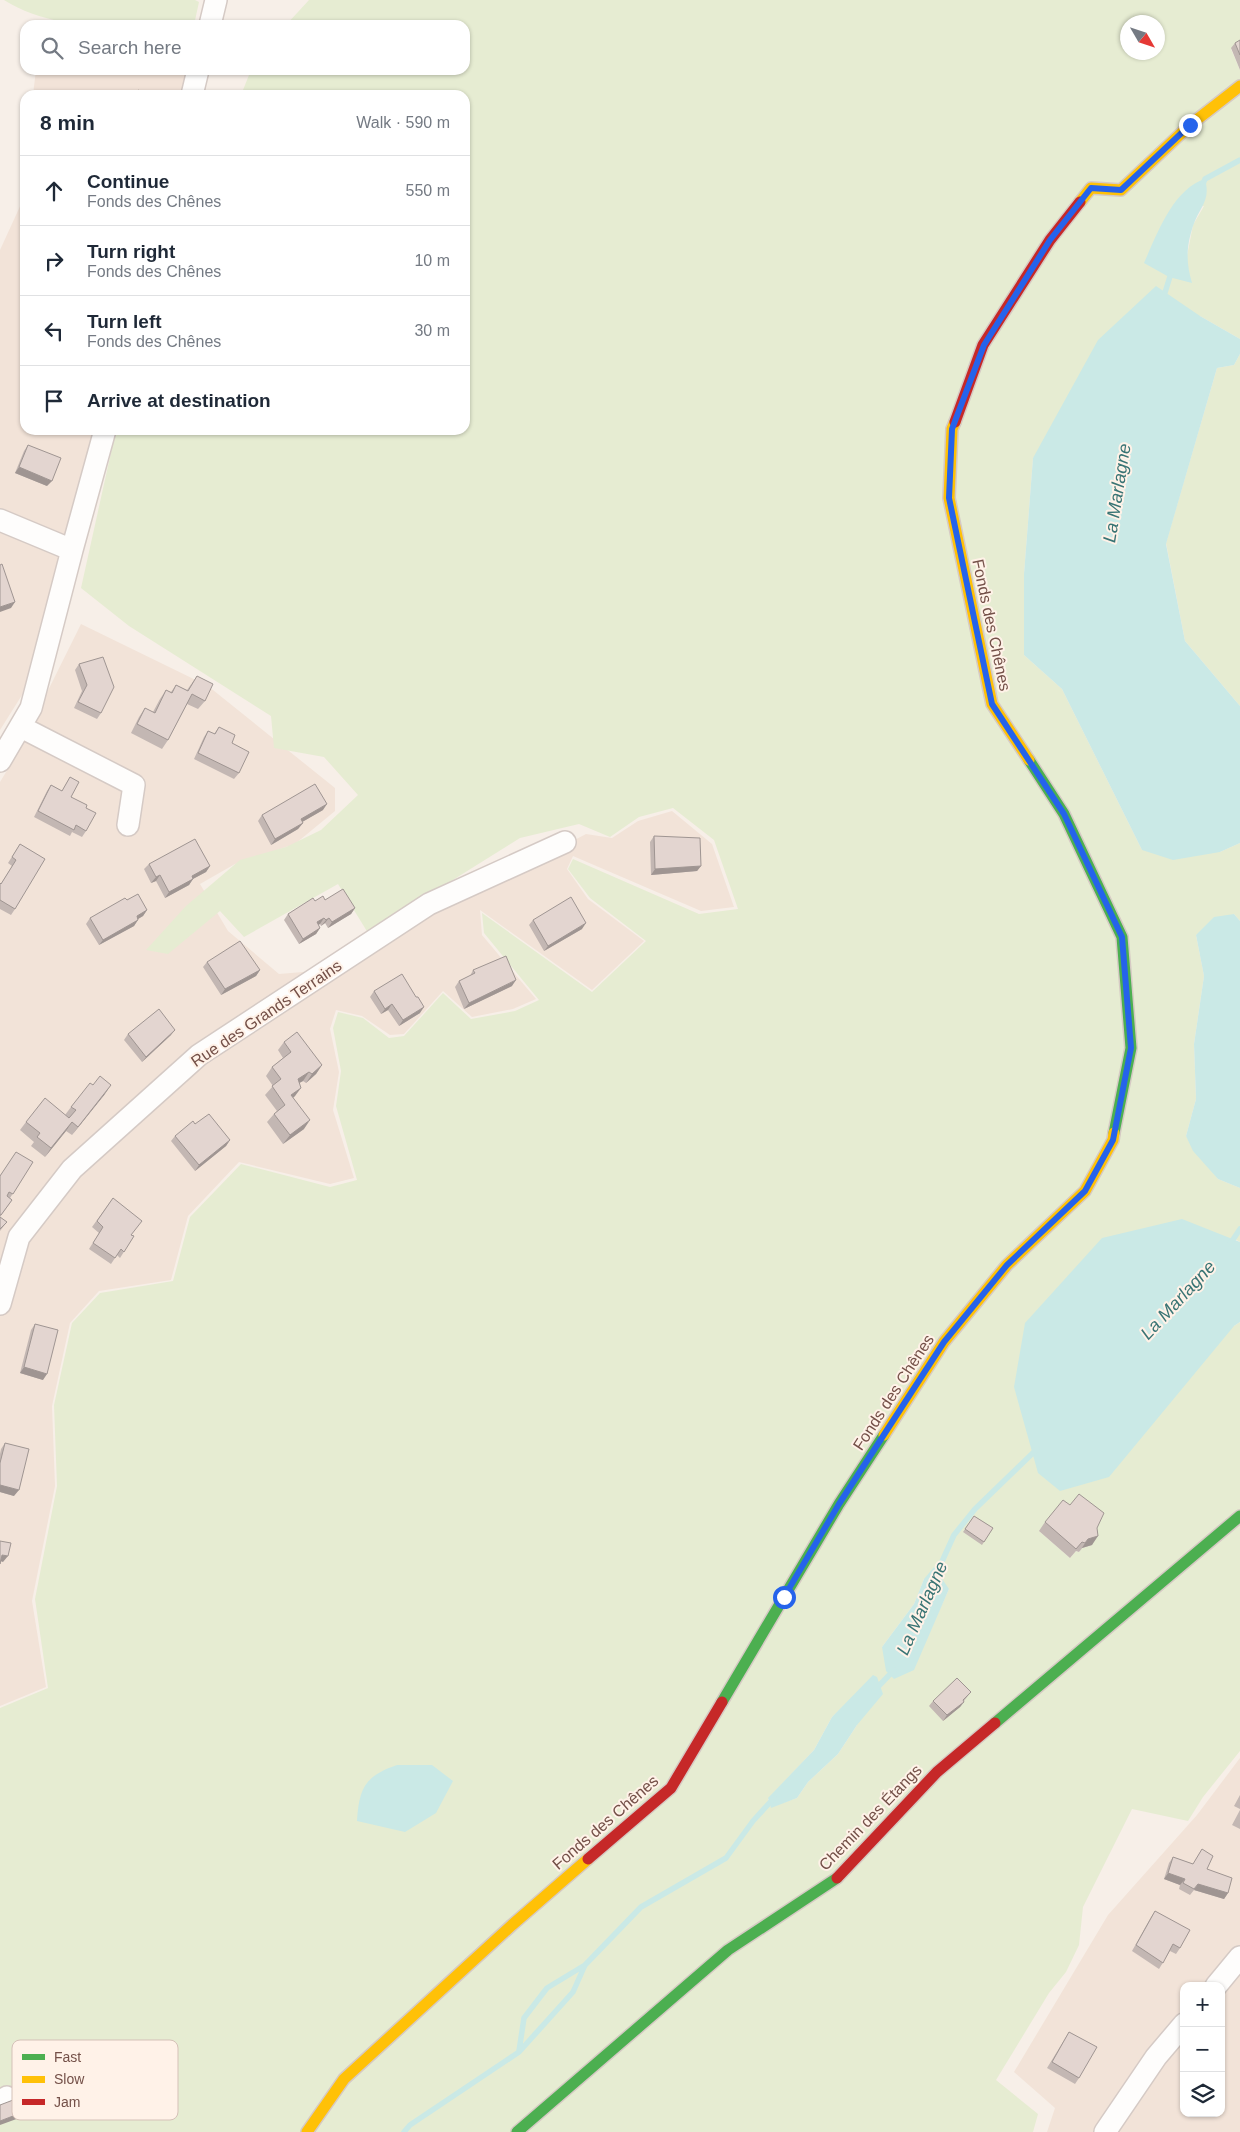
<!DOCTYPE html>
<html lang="en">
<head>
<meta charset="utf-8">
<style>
  :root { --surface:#fff; --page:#f6f6f7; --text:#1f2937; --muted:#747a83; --line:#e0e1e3 }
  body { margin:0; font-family:Helvetica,sans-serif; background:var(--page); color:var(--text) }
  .controls { position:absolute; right:15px; bottom:15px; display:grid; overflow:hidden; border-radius:10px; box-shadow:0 1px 4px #0004 }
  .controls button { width:45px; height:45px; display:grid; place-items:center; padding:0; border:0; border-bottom:1px solid var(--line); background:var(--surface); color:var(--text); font:25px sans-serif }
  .compass { position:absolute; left:1120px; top:15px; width:45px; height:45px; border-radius:50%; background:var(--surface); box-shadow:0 1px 4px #0004; rotate:129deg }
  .stop { position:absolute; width:15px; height:15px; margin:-11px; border:4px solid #2563eb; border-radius:50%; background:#fff }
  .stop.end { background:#2563eb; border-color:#fff; box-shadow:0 1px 5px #0008 }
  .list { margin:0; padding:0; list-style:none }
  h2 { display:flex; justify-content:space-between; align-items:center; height:65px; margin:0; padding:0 20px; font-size:21px }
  h2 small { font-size:16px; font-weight:400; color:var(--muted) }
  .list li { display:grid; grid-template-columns:32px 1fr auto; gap:15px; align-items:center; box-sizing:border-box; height:70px; padding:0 20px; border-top:1px solid var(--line) }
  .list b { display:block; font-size:19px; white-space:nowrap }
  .list p { margin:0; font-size:16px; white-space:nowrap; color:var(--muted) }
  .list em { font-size:16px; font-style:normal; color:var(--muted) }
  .icon { flex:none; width:28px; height:28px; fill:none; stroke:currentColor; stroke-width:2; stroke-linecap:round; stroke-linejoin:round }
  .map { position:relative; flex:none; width:1240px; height:2132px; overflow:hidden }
  .search { position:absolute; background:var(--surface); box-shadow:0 1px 4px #0004; left:20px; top:20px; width:450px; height:55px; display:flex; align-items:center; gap:12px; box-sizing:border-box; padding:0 18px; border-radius:15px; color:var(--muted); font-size:19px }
  .panel { position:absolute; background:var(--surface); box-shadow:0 1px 4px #0004; left:20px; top:90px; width:450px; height:345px; border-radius:15px }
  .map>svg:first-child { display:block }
</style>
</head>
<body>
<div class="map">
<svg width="1240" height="2132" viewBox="0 0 1240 2132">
  <rect width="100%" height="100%" fill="#f7efe8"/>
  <path fill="#f2e3d8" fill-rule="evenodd" d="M 36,70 L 187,70 L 182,95 L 33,95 Z
    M 25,171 L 25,430 L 101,430 L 22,695 L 0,730 L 0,250 L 22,202 Z
    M 81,624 L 208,686 L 335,788 L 335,811 L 295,844 L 235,864 L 200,884 L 228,931 L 279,974 L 327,970 L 586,834 L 612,838 L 638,821 L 672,811 L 712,844 L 734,907 L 701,911 L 573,856 L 567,869 L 588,899 L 644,941 L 592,990 L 480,910 L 482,935 L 536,999 L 513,1009 L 472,1017 L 443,991 L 404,1034 L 390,1035 L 362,1016 L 336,1010 L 330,1029 L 339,1072 L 333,1110 L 354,1178 L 330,1184 L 239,1162 L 188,1216 L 171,1280 L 99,1291 L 70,1323 L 52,1406 L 55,1486 L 32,1601 L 46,1687 L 0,1706 L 0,782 L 14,759 Z
    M 1240,1758 L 1240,2132 L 1047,2132 L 1055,2108 L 1014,2072 L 1108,1915 L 1197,1815 ZM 1184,1986 L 1221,1986 L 1221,2113 L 1184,2113 Z"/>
  <path fill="#e6ecd2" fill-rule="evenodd" d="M 4,0 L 195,0 L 199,2 L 194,25 C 131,25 60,35 4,0 Z
    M 309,0 L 1240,0 L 1240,45 L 1231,49 L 1240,70 L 1240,339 L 1200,316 L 1033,458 L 1024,574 L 1024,655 L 1062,689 L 1142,850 L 1220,852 L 1240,843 L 1240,921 L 1234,914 L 1196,935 L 1204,976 L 1194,1044 L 1196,1099 L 1186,1136 L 1218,1179 L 1240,1188 L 1240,1242 L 1235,1239 L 1234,1326 L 1240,1322 L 1240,1751 L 1203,1797 L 1188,1821 L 1132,1809 L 1083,1907 L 1079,1945 L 1066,1972 L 1049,1993 L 996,2080 L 1038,2114 L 1033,2132 L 0,2132 L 0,1708 L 48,1688 L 35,1599 L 57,1486 L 54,1405 L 72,1323 L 100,1293 L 173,1281 L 190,1217 L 241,1164 L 330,1187 L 357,1180 L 336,1106 L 341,1071 L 333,1028 L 338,1012 L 363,1018 L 389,1038 L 404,1036 L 443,993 L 471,1019 L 515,1011 L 539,1000 L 484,933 L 482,913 L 592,992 L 646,941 L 590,898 L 568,869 L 573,859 L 699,914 L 738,909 L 714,840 L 673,808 L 639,817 L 610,837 L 579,824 L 520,838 L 368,933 L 338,884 L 244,937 L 220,911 L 168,954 L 146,950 L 186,906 L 240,860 L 286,847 L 321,830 L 358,795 L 324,757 L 274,748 L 271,716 L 129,626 L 81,588 L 116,430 L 465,430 L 465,95 L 241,95 L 251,70 L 465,70 L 465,25 L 286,25 ZM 1128,22 L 1158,22 L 1158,52 L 1128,52 ZM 1204,206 L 1193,225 L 1186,261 L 1191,283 L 1170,210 ZM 1039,1531 L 1092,1545 L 1082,1548 L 1079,1552 L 1076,1551 L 1070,1558 ZM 924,1579 L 949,1589 L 920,1653 L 882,1647 L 914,1604 ZM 852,1698 L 857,1725 L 838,1754 L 808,1782 L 797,1798 L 771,1807 L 768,1799 L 814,1750 L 832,1717 Z
    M 1240,354 L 1240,706 L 1185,641 L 1166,543 L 1217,368 L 1234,365 Z"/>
  <path fill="#cae9e6" d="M 1205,179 C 1211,201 1200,206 1193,226 C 1186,248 1186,262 1192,283 L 1169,277 L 1144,263 C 1157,234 1173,189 1205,179 Z
    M 1156,286 L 1200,316 L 1240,339 L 1240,354 L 1234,365 L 1217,368 L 1166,544 L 1185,641 L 1240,706 L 1240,843 L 1220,852 L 1173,860 L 1142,850 L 1062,689 L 1024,655 L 1024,574 L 1033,458 L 1098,340 Z
    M 1234,914 L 1240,921 L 1240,1188 L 1218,1179 L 1193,1151 L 1186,1136 L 1196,1099 L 1194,1044 L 1204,976 L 1196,935 L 1214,917 Z
    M 1182,1219 L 1240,1242 L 1240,1322 L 1234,1326 L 1109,1477 L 1060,1491 L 1038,1473 L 1014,1387 L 1025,1323 L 1102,1238 Z
    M 934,1567 L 949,1589 L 914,1670 L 894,1679 L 886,1671 L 882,1647 L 914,1604 L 924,1579 Z
    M 873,1675 L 877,1677 L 883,1694 L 857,1725 L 838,1754 L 808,1782 L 797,1798 L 771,1808 L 768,1798 L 814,1750 L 832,1717 Z
    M 397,1765 L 432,1765 L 453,1781 L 436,1813 L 405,1832 L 357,1821 C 359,1788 365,1776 397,1765 Z"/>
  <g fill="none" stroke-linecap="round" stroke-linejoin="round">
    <path stroke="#cae9e6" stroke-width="5.5" d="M 1203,184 L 1205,179 L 1240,160
      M 1163,299 L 1172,270
      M 1230,1244 L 1240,1229
      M 935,1577 L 954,1535 L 975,1509 L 1037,1449
      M 874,1691 L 894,1670
      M 519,2051 L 524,2018 L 547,1988 L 585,1965
      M 404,2132 L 410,2125 L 519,2052 L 573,1992 L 585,1965 L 641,1907 L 726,1858 L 753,1821 L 774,1798"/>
    <g stroke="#d5cac5" stroke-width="24">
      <path id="street" d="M 210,25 L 216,0
        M 192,95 L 198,70
        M 0,520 L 72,550 L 31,708 L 0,761
        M 72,550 L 105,430
        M 21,727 L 134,785 L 128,825
        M 0,1304 L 19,1237 L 72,1169 L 199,1055 L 429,904 L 565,842
        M 1216,1986 L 1240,1957
        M 0,2102 L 7,2097
        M 1105,2132 L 1156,2057 L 1184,2024"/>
    </g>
    <g stroke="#d6cac4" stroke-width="14">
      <path id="fast" d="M 1029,760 L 1064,814 L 1122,937 L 1131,1048 L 1114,1133
        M 722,1702 L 839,1504 L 884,1435
        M 995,1723 L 1240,1516
        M 517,2132 L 728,1950 L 837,1878"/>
    </g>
    <g stroke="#d6cac4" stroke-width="14">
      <path id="slow" d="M 1080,202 L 1091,188 L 1121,190 L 1190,125 L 1240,86
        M 955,422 L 952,429 L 949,498 L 992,704 L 1029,760
        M 884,1435 L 944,1342 L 1007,1265 L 1085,1191 L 1113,1140 L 1114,1133
        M 307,2132 L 344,2079 L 512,1925 L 588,1859"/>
    </g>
    <g stroke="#d6cac4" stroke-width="14">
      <path id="jam" d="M 955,422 L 983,345 L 1050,240 L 1080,202
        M 588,1859 L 671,1788 L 722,1702
        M 837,1878 L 937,1772 L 995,1723"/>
    </g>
    <use href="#street" stroke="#fefdfc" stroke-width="21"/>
    <use href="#fast" stroke="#4caf50" stroke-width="11"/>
    <use href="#slow" stroke="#ffc107" stroke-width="11"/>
    <use href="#jam" stroke="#c62828" stroke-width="11"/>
  </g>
  <path fill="#c3b7b3" d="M 1240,40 L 1240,70 L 1231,48 L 1235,43 Z
    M 28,445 L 47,486 L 15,473 L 24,451 Z
    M 79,664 L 101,713 L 97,719 L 74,708 L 82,691 L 75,670 Z
    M 197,676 L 205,701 L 198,709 L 187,704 L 168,740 L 162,749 L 131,733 L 139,717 L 145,708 L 153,712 L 160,699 L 166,690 L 171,692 L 176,685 L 187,690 Z
    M 219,727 L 232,743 L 239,773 L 234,779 L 194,759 L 204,737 L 208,731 L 214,734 Z
    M 70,777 L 71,797 L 86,808 L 86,831 L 82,837 L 72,832 L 70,836 L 34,817 L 47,791 L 51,785 L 62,791 Z
    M 323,810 L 302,822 L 303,823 L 298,829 L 271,845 L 258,821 L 262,815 Z
    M 654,836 L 701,866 L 697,871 L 651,875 L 650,842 Z
    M 20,844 L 15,909 L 11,915 L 0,909 L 0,883 L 1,884 L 12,866 L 8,863 Z
    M 149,864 L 210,866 L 206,872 L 193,879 L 189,885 L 165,898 L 156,881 L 151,883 L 144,869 Z
    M 127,900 L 147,910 L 143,916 L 138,919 L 134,926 L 99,945 L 86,924 L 90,918 Z
    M 325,900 L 355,908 L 351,914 L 328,928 L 325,923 L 321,926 L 320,924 L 318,925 L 320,928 L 316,934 L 299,944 L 284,920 L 288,914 L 315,901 Z
    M 533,920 L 582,929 L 544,951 L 529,925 Z
    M 207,962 L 260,970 L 256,976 L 221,995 L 203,967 Z
    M 473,970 L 512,986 L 464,1009 L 455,987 L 459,981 L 470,976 Z
    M 374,991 L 420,1013 L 399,1026 L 388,1010 L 381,1014 L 370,997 Z
    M 128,1034 L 171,1035 L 142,1062 L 124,1040 Z
    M 284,1042 L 322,1065 L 316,1074 L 306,1083 L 303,1081 L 299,1083 L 295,1096 L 293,1098 L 304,1129 L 283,1144 L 267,1122 L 274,1114 L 277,1111 L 265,1095 L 273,1086 L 266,1076 L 272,1067 L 283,1058 L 278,1050 Z
    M 105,1094 L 72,1135 L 66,1131 L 45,1157 L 31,1146 L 34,1142 L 20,1130 L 26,1122 L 65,1115 L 71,1107 Z
    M 195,1124 L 230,1140 L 226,1146 L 195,1171 L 171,1141 L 175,1136 Z
    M 33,1162 L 10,1198 L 12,1200 L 0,1217 L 7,1222 L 0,1231 L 0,1175 Z
    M 113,1198 L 131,1235 L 134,1236 L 120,1258 L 117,1255 L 111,1264 L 89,1249 L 99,1233 L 92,1227 Z
    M 35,1324 L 43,1380 L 20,1373 L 31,1330 Z
    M 5,1443 L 14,1496 L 0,1492 L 0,1454 L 1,1449 Z
    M 974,1516 L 993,1528 L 982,1545 L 963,1532 Z
    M 1045,1522 L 1097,1528 L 1092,1545 L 1082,1548 L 1079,1552 L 1076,1551 L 1070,1558 L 1039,1531 Z
    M 971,1692 L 964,1701 L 964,1702 L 960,1707 L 943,1721 L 929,1706 L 933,1701 Z
    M 1240,1795 L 1240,1809 L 1234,1806 Z
    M 1240,1810 L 1240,1829 L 1232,1825 Z
    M 1202,1849 L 1207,1869 L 1228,1893 L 1224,1899 L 1194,1890 L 1190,1895 L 1179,1889 L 1180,1885 L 1164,1879 L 1169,1863 L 1173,1857 L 1193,1864 Z
    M 1155,1911 L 1180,1948 L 1176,1954 L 1170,1951 L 1159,1969 L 1132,1951 L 1151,1917 Z
    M 1069,2032 L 1079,2078 L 1075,2084 L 1047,2068 Z"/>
  <path fill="#9f9592" d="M 19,467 L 52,481 L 47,486 L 15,473 Z
    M 15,602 L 11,608 L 0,612 L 0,607 Z
    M 327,804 L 323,810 L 297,825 L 301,819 Z
    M 303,823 L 298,829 L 271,845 L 275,839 Z
    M 210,866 L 206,872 L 189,881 L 193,879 L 189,885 L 165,898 L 169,892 L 192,876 Z
    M 701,866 L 697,871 L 651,875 L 655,869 Z
    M 160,875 L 156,881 L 151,883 L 156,877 Z
    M 355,908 L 351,914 L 328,928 L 332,922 Z
    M 147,910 L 143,916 L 133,922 L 137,916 Z
    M 324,918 L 320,924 L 313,928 L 317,922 Z
    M 329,918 L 325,923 L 321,926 L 326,920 Z
    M 138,920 L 134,926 L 99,945 L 103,940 Z
    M 586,923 L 582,929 L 544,951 L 548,946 Z
    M 320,928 L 316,934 L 299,944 L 303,939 Z
    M 260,970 L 256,976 L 221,995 L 225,989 Z
    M 516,980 L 512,986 L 464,1009 L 469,1003 Z
    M 392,1004 L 388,1010 L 381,1014 L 385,1009 Z
    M 424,1007 L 420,1013 L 399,1026 L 403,1020 Z
    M 175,1030 L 171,1035 L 142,1062 L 146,1057 Z
    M 322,1065 L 316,1074 L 306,1083 L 312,1074 Z
    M 309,1072 L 303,1081 L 292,1087 L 298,1079 Z
    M 111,1085 L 105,1094 L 72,1135 L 78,1127 Z
    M 301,1088 L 295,1096 L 285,1104 L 291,1095 Z
    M 310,1120 L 304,1129 L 283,1144 L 290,1135 Z
    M 72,1122 L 66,1131 L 45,1157 L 51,1148 Z
    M 230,1140 L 226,1146 L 195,1171 L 199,1165 Z
    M 24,1367 L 47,1374 L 43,1380 L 20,1373 Z
    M 0,1485 L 19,1490 L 14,1496 L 0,1492 Z
    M 1098,1536 L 1092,1545 L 1082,1548 L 1079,1552 L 1088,1539 Z
    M 2,1555 L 8,1556 L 3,1562 L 0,1561 Z
    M 964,1702 L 960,1707 L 943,1721 L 947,1715 Z
    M 1168,1873 L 1185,1879 L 1180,1885 L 1164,1879 Z
    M 1198,1884 L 1228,1893 L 1224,1899 L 1194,1890 Z
    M 26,2111 L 22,2117 L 0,2125 L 0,2121 Z"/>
  <path fill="#e3d5d0" stroke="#9f9592" d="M 1240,40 L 1240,55 L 1235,43 Z
    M 138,90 L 148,95 L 135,95 Z
    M 28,445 L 61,458 L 52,481 L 19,467 Z
    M 2,564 L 15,602 L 0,607 L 0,565 Z
    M 103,657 L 114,687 L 101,713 L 78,702 L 87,685 L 79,664 Z
    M 197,676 L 213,684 L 205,701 L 192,694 L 168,740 L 137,724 L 145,708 L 155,713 L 166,690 L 172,693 L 176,685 L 188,691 Z
    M 219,727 L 235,735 L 232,743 L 249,752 L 239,773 L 198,753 L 208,731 L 215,734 Z
    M 70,777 L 79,782 L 71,797 L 87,805 L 86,808 L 96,813 L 86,831 L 76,825 L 74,830 L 38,811 L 51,785 L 62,791 Z
    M 315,784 L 327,804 L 301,819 L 303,823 L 275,839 L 262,815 Z
    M 654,836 L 700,838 L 701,866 L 655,869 Z
    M 195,839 L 210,866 L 192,876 L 193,879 L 169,892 L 160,875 L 156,877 L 149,864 Z
    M 20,844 L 45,859 L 15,909 L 0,900 L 0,883 L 1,884 L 16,860 L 12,857 Z
    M 343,889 L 355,908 L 332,922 L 329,918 L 326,920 L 324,918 L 317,922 L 320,928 L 303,939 L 288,914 L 313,898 L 315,901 L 323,896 L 325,900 Z
    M 138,894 L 147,910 L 137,916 L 138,920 L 103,940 L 90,918 L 125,898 L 127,900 Z
    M 571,897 L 586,923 L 548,946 L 533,920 Z
    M 240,941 L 260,970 L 225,989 L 207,962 Z
    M 506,956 L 516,980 L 469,1003 L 459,981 L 475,973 L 473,970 Z
    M 402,974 L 416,997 L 418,997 L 424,1007 L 403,1020 L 392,1004 L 385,1009 L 374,991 Z
    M 159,1009 L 175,1030 L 146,1057 L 128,1034 Z
    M 297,1032 L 322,1065 L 312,1074 L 309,1072 L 298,1079 L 301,1088 L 291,1095 L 310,1120 L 290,1135 L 274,1114 L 285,1105 L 272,1086 L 281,1079 L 272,1067 L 291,1052 L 284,1042 Z
    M 100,1076 L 111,1085 L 78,1127 L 72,1122 L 51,1148 L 37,1137 L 40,1133 L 26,1122 L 45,1098 L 69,1118 L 76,1110 L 71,1107 L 90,1083 L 93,1085 Z
    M 209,1114 L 230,1140 L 199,1165 L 175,1136 L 193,1121 L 195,1124 Z
    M 16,1152 L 33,1162 L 13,1194 L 9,1192 L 7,1196 L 12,1200 L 1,1215 L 0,1215 L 0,1176 Z
    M 113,1198 L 142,1221 L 131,1235 L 134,1236 L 124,1252 L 121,1249 L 115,1258 L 93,1243 L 103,1227 L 97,1221 Z
    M 0,1217 L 7,1222 L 0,1229 Z
    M 35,1324 L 58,1330 L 47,1374 L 24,1367 Z
    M 5,1443 L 29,1449 L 19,1490 L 0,1485 L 0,1463 Z
    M 1079,1494 L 1104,1513 L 1097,1528 L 1098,1536 L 1088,1539 L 1085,1543 L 1082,1542 L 1076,1549 L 1045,1522 L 1063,1500 L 1070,1505 Z
    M 974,1516 L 993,1528 L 984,1542 L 965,1529 Z
    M 0,1541 L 11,1543 L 8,1556 L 2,1555 L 0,1564 Z
    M 957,1678 L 971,1692 L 963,1700 L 964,1702 L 947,1715 L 933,1701 Z
    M 1202,1849 L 1213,1856 L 1207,1869 L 1232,1878 L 1228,1893 L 1198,1884 L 1194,1889 L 1183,1883 L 1185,1879 L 1168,1873 L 1173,1857 L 1193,1864 Z
    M 1155,1911 L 1190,1930 L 1180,1948 L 1173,1944 L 1163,1963 L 1136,1945 Z
    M 1069,2032 L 1097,2047 L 1079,2078 L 1052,2062 Z
    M 21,2097 L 26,2111 L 0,2121 L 0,2105 Z"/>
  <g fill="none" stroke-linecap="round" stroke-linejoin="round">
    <path stroke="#2563eb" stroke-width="6" d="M 784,1597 L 839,1504 L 944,1342 L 1007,1265 L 1085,1191 L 1113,1140 L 1131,1048 L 1122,937 L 1064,814 L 992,704 L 949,498 L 952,429 L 984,345 L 1050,240 L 1091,188 L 1121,190 L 1190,125"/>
  </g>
  <g text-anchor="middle" stroke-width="4" stroke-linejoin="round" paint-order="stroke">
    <g font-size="16" fill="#745048" stroke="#fff2e8">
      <text transform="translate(992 625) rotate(78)" y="6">Fonds des Chênes</text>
      <text transform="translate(266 1013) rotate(-34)" y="6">Rue des Grands Terrains</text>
      <text transform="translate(893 1392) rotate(-57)" y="6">Fonds des Chênes</text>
      <text transform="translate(870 1817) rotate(-46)" y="6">Chemin des Étangs</text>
      <text transform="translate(605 1822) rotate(-41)" y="6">Fonds des Chênes</text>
    </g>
    <g font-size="18" font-style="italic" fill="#397474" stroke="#fff2e8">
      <text transform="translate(1117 493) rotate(-81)" y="6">La Marlagne</text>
      <text transform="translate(1178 1300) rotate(-47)" y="6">La Marlagne</text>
      <text transform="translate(922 1608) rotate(-66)" y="6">La Marlagne</text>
    </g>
  </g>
  <rect x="12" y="2040" width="166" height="80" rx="8" fill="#fff2e8" stroke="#d5c1b8" stroke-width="1"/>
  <rect x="22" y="2054" width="23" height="6" fill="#4caf50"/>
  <rect x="22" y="2076" width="23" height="7" fill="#ffc107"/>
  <rect x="22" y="2099" width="23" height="6" fill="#c62828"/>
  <g font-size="14" fill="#745048">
    <text x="54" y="2062">Fast</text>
    <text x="54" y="2084">Slow</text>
    <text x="54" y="2107">Jam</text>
  </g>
</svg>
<div class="controls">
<button>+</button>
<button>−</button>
<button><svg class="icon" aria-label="layers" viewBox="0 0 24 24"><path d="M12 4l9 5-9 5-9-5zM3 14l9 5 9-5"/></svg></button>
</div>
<svg class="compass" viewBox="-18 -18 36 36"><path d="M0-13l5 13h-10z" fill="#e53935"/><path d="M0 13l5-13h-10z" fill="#747a83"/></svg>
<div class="stop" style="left:784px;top:1597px"></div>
<div class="stop end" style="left:1190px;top:125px"></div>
<div class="search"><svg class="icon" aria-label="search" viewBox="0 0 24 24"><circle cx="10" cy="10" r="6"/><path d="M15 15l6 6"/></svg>Search here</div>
<section class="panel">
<h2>8 min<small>Walk · 590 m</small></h2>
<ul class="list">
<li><svg class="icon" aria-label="ahead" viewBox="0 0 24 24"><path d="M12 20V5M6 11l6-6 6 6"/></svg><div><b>Continue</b><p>Fonds des Chênes</p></div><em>550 m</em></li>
<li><svg class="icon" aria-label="right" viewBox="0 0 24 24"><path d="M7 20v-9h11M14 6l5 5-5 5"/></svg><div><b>Turn right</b><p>Fonds des Chênes</p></div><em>10 m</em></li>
<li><svg class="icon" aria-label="left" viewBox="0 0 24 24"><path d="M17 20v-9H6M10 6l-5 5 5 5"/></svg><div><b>Turn left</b><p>Fonds des Chênes</p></div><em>30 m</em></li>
<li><svg class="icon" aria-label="arrive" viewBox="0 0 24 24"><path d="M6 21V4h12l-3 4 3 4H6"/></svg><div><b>Arrive at destination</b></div></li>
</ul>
</section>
</div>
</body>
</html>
